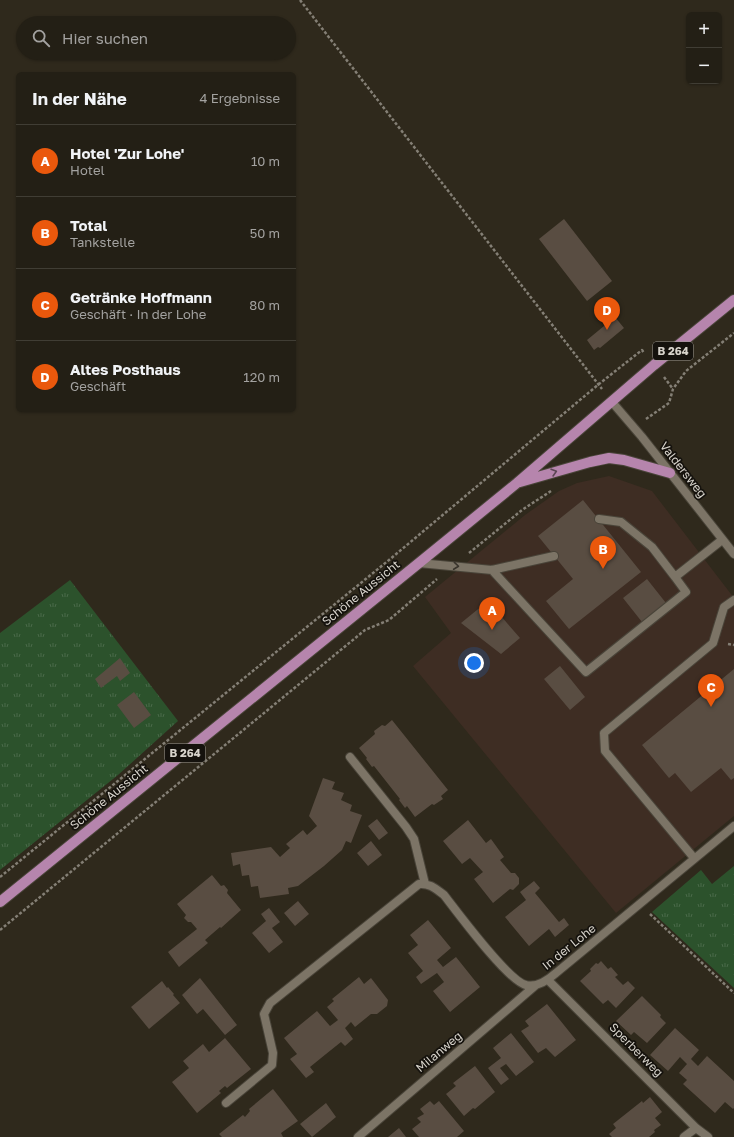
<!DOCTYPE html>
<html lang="de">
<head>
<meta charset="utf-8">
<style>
  :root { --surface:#231f15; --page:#2b271e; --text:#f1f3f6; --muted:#a3a2a0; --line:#403d34; --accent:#ea580c }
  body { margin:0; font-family:"Golos Text",sans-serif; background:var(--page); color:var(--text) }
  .controls { position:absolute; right:12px; top:12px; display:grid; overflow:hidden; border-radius:6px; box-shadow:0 1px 3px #0004 }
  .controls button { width:36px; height:36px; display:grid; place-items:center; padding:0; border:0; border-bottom:1px solid var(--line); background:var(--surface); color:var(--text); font:20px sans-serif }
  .you { position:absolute; left:474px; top:663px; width:14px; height:14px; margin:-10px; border:3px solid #fff; border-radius:50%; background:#1a73e8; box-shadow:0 0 0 6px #1a73e833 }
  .badge { display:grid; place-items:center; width:26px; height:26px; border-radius:50%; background:var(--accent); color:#fff; font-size:13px; font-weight:700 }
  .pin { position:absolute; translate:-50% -33px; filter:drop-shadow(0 1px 2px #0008) }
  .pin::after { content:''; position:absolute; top:21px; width:14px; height:12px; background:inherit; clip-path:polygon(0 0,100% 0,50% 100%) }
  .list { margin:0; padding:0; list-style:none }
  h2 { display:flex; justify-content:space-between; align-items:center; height:52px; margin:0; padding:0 16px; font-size:17px }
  h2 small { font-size:13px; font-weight:400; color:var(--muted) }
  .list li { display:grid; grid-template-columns:26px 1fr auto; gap:12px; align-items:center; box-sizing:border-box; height:72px; padding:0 16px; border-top:1px solid var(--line) }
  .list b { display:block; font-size:15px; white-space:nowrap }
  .list p { margin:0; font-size:13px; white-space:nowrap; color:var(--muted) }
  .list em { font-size:13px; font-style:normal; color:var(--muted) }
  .icon { flex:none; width:22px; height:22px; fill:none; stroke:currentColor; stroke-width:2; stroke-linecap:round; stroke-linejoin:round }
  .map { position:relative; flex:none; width:734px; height:1137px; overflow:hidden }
  .search { position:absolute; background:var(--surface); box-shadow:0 1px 3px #0004; left:16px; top:16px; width:280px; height:44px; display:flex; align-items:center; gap:10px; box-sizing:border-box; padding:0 14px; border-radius:22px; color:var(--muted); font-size:15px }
  .panel { position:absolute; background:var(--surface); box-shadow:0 1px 3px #0004; left:16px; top:72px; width:280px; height:340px; border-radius:6px }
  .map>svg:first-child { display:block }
</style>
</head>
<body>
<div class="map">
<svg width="734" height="1137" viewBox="0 0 734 1137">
  <defs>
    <pattern id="grass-tufts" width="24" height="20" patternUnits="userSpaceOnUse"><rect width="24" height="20" fill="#2c522c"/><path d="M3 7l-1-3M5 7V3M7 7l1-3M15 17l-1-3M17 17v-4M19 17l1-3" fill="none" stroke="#4a6a49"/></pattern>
  </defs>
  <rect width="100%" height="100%" fill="#2f291c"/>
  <path fill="#3e2d23" d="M 609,476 L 652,491 L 734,598 L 734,816 L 616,913 L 413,666 L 451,633 L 425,597 L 525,515 L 559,491 L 577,483 Z"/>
  <path fill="url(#grass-tufts)" d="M 70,580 L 178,721 L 118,775 L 0,870 L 0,633 Z
    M 734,866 L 734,988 L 652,912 L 701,870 L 712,884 Z"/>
  <path fill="#594d42" d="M 564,219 L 612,281 L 587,301 L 539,239 Z
    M 615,317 L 624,328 L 600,348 L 598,347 L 594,350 L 587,340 Z
    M 583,500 L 641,572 L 569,629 L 546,601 L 573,579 L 538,536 Z
    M 647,579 L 666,603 L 642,622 L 623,598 Z
    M 488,601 L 520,638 L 501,654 L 461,623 Z
    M 120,658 L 130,673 L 120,681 L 117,676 L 101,688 L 95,679 Z
    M 560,666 L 585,697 L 570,710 L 544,679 Z
    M 734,669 L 734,778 L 731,780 L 721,768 L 691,792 L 675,773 L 669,778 L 642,745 Z
    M 134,692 L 151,715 L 134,728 L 117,705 Z
    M 392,720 L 448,790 L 441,796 L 443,799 L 434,805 L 432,804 L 415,817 L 407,806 L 405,808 L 399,800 L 400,799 L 374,766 L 372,767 L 366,759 L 367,758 L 359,748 L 375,734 L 374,731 L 382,725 L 385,726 Z
    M 323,778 L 335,782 L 332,789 L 344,793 L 341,800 L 352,805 L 350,811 L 362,815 L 351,843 L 346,841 L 342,850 L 324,866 L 298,886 L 288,888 L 289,894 L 260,898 L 258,886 L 251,887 L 249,875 L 242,876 L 240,864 L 233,866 L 231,853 L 271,847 L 280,857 L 290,848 L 286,844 L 303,830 L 307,835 L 317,826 L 309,816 Z
    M 377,819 L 388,833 L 379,840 L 368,826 Z
    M 468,820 L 486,843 L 491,839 L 504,857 L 500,860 L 511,873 L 515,873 L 519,878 L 519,884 L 513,890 L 510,889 L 493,903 L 474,879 L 483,872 L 470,858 L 462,864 L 443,841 Z
    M 371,841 L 382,855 L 368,866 L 357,853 Z
    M 212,875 L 221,886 L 224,885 L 228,890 L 227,893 L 241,910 L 221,928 L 220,927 L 205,940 L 208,943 L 179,967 L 168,952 L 197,929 L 191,922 L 188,922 L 184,918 L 186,915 L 177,904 Z
    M 534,881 L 540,888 L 535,893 L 559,922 L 564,918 L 569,925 L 555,937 L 549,929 L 529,946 L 505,917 L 526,900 L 520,892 Z
    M 298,901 L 309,914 L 295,926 L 284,913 Z
    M 269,908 L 280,922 L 272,928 L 283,942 L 269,953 L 252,933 L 266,921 L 261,914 Z
    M 428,920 L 451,948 L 437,960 L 443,967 L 456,957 L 480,987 L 450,1012 L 433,991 L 444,982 L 437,973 L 421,984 L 416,977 L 423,971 L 408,953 L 418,945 L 410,935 Z
    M 601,961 L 608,969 L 611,967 L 618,975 L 615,977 L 623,985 L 628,981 L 635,988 L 616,1008 L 608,1000 L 603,1004 L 580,981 L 591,971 L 590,969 L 596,963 L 598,964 Z
    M 359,977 L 364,984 L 371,978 L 388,1000 L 387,1006 L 377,1014 L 371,1014 L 355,1027 L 351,1022 L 345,1028 L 353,1039 L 345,1046 L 341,1042 L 326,1054 L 310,1067 L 314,1072 L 306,1078 L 290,1059 L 297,1054 L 284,1038 L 317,1011 L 330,1026 L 338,1020 L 327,1007 L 334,1001 L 332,999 Z
    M 200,978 L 237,1025 L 225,1035 L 203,1009 L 197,1014 L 182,995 Z
    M 162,981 L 167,988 L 168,987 L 174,994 L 173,995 L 180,1003 L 149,1029 L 131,1007 Z
    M 642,996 L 661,1015 L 660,1017 L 666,1023 L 647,1043 L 634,1032 L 631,1035 L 616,1021 Z
    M 547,1004 L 576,1040 L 555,1057 L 546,1048 L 538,1053 L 521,1031 L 529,1026 L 525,1021 Z
    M 675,1028 L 699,1050 L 691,1059 L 698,1066 L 707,1056 L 734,1081 L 734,1108 L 733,1109 L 725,1102 L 715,1113 L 683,1084 L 687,1080 L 679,1073 L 687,1064 L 680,1057 L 668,1071 L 650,1055 Z
    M 511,1033 L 534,1062 L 516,1076 L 506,1064 L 500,1068 L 509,1079 L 501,1085 L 488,1068 L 501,1058 L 493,1048 Z
    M 225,1038 L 251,1069 L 227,1088 L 225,1086 L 219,1091 L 221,1093 L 197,1113 L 172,1082 L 189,1068 L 183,1061 L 203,1044 L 209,1052 Z
    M 475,1066 L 495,1092 L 475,1109 L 473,1108 L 464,1116 L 446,1094 L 456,1086 L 453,1083 Z
    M 273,1089 L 298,1121 L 281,1133 L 283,1137 L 222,1137 L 219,1134 L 243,1115 L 245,1117 L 250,1111 L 249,1109 Z
    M 650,1097 L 662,1112 L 655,1118 L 661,1125 L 654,1130 L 655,1132 L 649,1137 L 612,1137 L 609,1134 L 616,1128 L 613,1124 L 642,1101 L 643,1103 Z
    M 430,1101 L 434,1105 L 439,1101 L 464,1131 L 457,1137 L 419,1137 L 412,1129 L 421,1122 L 417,1118 L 424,1114 L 420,1109 Z
    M 326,1103 L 336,1117 L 312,1137 L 300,1124 Z
    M 399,1128 L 406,1137 L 388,1137 Z"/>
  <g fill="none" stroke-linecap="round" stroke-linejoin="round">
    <g stroke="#494439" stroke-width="10">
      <path id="lane" d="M 599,519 L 621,522 L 652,547 L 675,577 L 722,540
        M 419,563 L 492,570 L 554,556
        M 492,570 L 586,672 L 686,592 L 675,577
        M 694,858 L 605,751 L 604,733 L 713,643 L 724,607 L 734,600"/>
    </g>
    <g stroke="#494439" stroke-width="10">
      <path id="street" d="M 612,402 L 642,437 L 734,554
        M 350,757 L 406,827 L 414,839 L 425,884
        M 548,980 L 696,1128 L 708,1137
        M 226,1103 L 272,1065 L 273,1053 L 264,1014 L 270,1003 L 419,884 C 430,883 436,889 444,895 C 458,913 508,981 526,985 C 537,988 548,980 556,973 L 734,826
        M 358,1137 L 536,985
        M 684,1137 L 696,1128"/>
    </g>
    <g stroke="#494439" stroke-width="12">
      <path id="primary" d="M 520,482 L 590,462 L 609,458 L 624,460 L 670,473
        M 0,902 L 419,563 L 517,483 L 654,365 L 734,300"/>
    </g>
    <path stroke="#847f75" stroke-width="2.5" stroke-dasharray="3 2" stroke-linecap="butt" d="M 300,0 L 602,389
      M 664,377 L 673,389
      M 646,419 L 669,403 L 673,389 L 686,371 L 734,333
      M 469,553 L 522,510 L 551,491
      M 728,644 L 734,645
      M 0,877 L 389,560 L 599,384 L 642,350 L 644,353
      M 650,914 L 734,993
      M 0,930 L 365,630 L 389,620 L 437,579"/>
    <use href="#lane" stroke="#7c7466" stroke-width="8"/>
    <use href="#street" stroke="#7c7466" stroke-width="8"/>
    <use href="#primary" stroke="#b685ad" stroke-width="10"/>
  </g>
  <defs><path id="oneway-chevron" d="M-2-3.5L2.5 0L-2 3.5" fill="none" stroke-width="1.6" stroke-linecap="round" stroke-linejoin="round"/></defs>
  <use stroke="#5d4655" href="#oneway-chevron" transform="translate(554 472) rotate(-16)"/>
  <use stroke="#39342c" href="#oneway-chevron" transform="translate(456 566) rotate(6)"/>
  <g text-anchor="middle" stroke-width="3.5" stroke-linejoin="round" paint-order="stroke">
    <g fill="#15120d" stroke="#9d9992" stroke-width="1">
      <rect x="653" y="342" width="40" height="18" rx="3"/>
      <rect x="165" y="744" width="40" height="18" rx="3"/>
    </g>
    <g font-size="11" font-weight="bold" fill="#d7d3cb">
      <text x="673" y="355">B 264</text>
      <text x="185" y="757">B 264</text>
    </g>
    <g font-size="12" fill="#d7d3cb" stroke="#15120d">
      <text transform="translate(683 470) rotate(52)" y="4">Valdersweg</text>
      <text transform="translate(361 593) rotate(-39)" y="4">Schöne Aussicht</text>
      <text transform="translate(109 797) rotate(-39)" y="4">Schöne Aussicht</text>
      <text transform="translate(569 947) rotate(-39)" y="4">In der Lohe</text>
      <text transform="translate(636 1050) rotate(45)" y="4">Sperberweg</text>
      <text transform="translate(439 1052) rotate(-40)" y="4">Milanweg</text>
    </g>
  </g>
</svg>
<div class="controls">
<button>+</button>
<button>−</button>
</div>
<div class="you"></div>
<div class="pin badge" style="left:492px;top:630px">A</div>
<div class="pin badge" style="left:603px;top:569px">B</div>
<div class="pin badge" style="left:711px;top:707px">C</div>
<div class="pin badge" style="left:607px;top:330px">D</div>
<div class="search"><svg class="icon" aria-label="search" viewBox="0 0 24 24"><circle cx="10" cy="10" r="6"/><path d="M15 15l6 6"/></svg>Hier suchen</div>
<section class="panel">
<h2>In der Nähe<small>4 Ergebnisse</small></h2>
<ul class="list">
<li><span class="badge">A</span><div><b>Hotel 'Zur Lohe'</b><p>Hotel</p></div><em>10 m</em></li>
<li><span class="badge">B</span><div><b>Total</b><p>Tankstelle</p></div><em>50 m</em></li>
<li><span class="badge">C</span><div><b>Getränke Hoffmann</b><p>Geschäft · In der Lohe</p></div><em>80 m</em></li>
<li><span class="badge">D</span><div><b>Altes Posthaus</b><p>Geschäft</p></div><em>120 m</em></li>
</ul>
</section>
</div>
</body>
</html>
